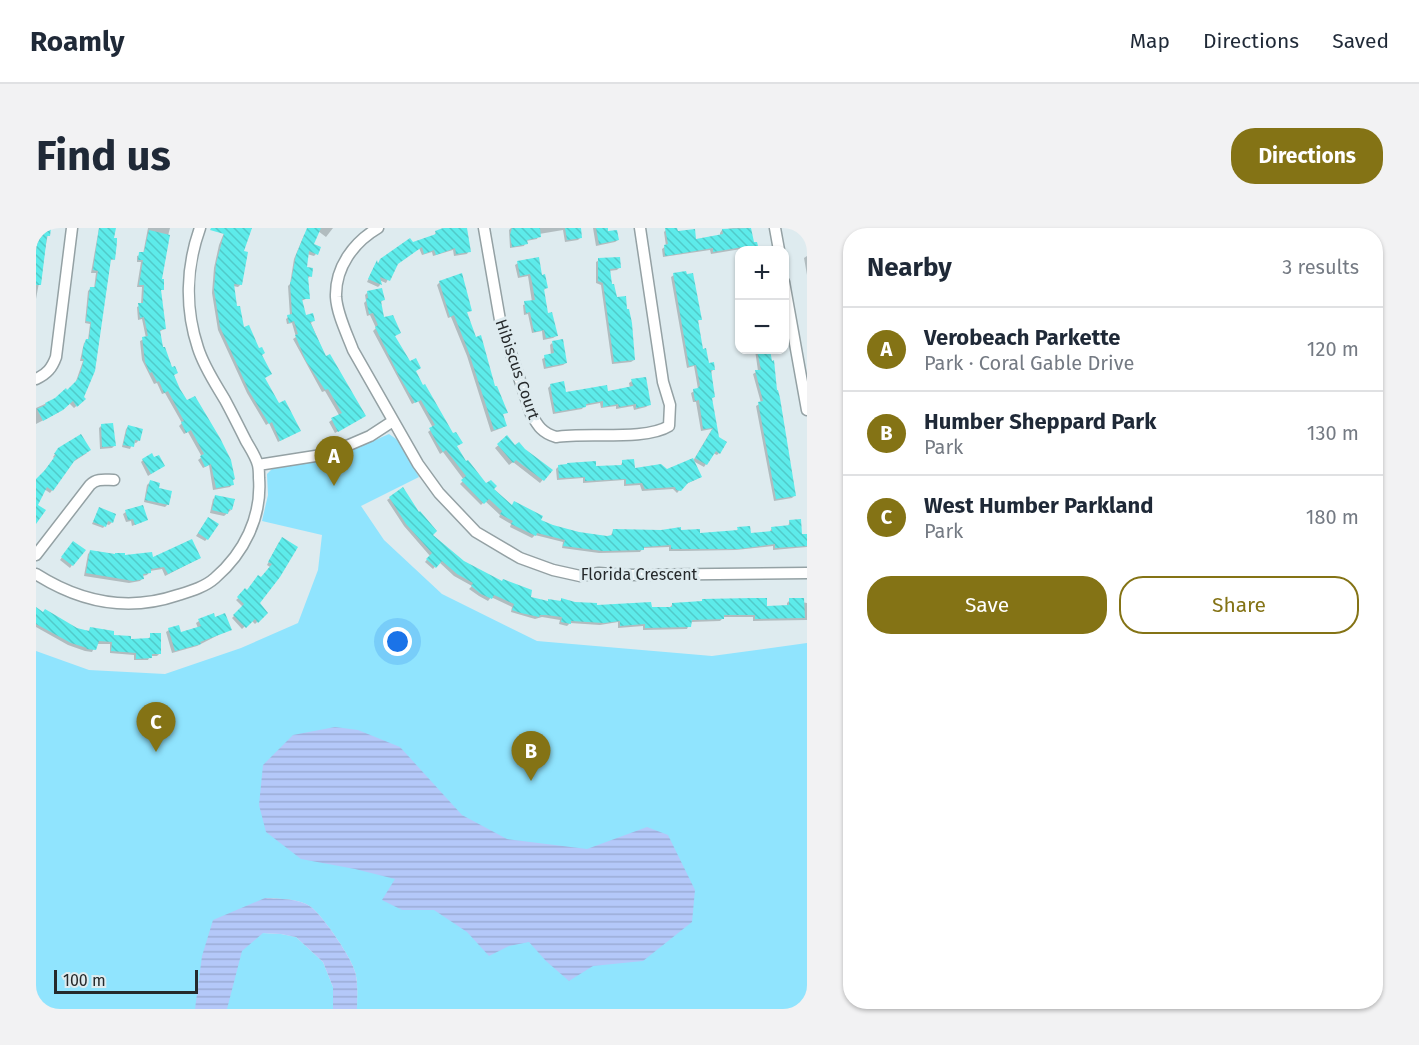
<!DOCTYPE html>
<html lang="en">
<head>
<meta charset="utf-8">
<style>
  :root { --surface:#fff; --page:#f2f2f3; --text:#1f2937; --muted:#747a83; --line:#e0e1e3; --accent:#847315 }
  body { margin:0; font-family:"Fira Sans",sans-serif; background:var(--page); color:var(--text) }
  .controls { position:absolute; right:18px; top:18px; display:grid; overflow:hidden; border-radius:12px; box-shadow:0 2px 4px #0004 }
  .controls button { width:54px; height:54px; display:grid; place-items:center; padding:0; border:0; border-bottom:2px solid var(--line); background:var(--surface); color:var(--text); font:30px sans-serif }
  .scale { position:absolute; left:18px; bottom:15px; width:144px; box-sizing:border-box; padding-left:6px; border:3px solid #25292b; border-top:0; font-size:16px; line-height:21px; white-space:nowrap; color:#25292b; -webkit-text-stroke:4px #deebef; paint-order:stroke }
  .you { position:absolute; left:362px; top:414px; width:21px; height:21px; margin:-15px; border:4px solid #fff; border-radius:50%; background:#1a73e8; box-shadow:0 0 0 9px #1a73e833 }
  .badge { display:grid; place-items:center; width:39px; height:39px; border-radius:50%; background:var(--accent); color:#fff; font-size:20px; font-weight:700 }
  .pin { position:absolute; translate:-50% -50px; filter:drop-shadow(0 2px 3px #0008) }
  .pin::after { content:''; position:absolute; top:32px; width:21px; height:18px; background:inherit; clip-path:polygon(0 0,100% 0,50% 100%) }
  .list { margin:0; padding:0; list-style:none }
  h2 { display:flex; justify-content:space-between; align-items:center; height:78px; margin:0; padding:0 24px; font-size:26px }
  h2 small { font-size:20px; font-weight:400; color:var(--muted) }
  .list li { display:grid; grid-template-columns:39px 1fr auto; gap:18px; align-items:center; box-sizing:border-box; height:84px; padding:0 24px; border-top:2px solid var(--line) }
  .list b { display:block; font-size:22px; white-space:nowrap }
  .list p { margin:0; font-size:20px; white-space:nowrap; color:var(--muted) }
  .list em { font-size:20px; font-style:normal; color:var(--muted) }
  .actions { display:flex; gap:12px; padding:18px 24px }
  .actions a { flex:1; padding:14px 0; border:2px solid var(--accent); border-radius:24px; text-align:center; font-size:21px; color:var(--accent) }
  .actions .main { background:var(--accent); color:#fff }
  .map { position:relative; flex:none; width:771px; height:781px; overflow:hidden; border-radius:24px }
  header { display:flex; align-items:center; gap:36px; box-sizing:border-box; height:84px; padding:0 30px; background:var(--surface); border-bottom:2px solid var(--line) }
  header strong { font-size:28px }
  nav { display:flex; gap:33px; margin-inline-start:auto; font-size:21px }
  .intro { display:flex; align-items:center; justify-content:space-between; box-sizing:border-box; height:144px; padding:0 36px }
  h1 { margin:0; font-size:42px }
  .button { padding:15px 27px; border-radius:24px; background:var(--accent); color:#fff; font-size:21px; font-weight:700 }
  main { display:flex; gap:36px; padding:0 36px }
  aside { flex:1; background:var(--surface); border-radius:24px; box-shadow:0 2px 4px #0004 }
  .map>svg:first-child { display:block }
</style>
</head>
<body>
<header>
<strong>Roamly</strong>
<nav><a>Map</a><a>Directions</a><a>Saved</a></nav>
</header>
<div class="intro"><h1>Find us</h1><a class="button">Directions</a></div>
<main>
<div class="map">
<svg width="771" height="781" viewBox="0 0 771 781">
  <defs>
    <pattern id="water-rules" width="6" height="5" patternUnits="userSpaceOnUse" patternTransform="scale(1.5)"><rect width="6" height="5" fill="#b4c8f9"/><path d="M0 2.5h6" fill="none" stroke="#9bacd6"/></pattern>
    <pattern id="building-back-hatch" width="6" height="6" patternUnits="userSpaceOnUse" patternTransform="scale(1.5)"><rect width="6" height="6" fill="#5debea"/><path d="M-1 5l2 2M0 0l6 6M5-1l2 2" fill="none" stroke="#51cac9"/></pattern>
  </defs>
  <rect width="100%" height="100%" fill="#deebef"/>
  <path fill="#90e4fe" d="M 353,206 L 363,213 L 383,249 L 325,278 L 348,312 L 406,366 L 501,413 L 676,428 L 771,415 L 771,781 L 321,781 C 321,770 322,759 320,748 C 319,734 287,688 275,679 C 263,670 243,671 230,670 L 226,705 L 245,706 L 260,709 L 287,734 L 297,759 L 297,781 L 0,781 L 0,423 L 53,442 L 129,446 L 205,420 L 262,395 L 282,342 L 286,307 L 226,293 L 232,267 L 231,246 L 239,238 L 303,228 Z"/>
  <path fill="url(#water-rules)" d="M 299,499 L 322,502 L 364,519 L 426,587 L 471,611 L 551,621 L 611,599 L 632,607 L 659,662 L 656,694 L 607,733 L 557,738 L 533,753 L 510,733 L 493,714 L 473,718 L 453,728 L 431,704 L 398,682 L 366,682 L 346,672 L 359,651 L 319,641 L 265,631 L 230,604 L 223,577 L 227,537 L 257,507 Z
    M 229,670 C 243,671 263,670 275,679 C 287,688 319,734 320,748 C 322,759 321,770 321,781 L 297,781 L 297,759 L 287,734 L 260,709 L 245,706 L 227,705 L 206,723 L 191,781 L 159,781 L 166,728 L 177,692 Z"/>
  <path fill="#0003" d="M 0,0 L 13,0 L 0,71 Z
    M 63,0 L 78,0 L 78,31 L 73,33 L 47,169 L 48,171 L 38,180 L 33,175 L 23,184 L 0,196 L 0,180 L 20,171 L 39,156 L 47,133 L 44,133 L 48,115 L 52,112 L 54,96 L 49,95 L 52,63 L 55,60 L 58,61 L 60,45 L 55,45 Z
    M 112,0 L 134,0 L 127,27 L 124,53 L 128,101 L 123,104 L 125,121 L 135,142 L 140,145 L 136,148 L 196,256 L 194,259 L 177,262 L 173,237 L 167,240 L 162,232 L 166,229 L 152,204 L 148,206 L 143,198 L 146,195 L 129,165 L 126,166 L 121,155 L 118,156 L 106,132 L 104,113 L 110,110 L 106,91 L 102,92 L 101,79 L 105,77 L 106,59 L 101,59 L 105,34 L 101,34 L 101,28 L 107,26 Z
    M 190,0 L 214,0 L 206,24 L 205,56 L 202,59 L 197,58 L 200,80 L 207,102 L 224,128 L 227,150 L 242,177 L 263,203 L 242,214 L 233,195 L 230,197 L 211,165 L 182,102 L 176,65 L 178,40 L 183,17 Z
    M 277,0 L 297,0 L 290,9 L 282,3 L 276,17 L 280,26 L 278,28 L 271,26 L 269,40 L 274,48 L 271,51 L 272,70 L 265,73 L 269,89 L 277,93 L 275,95 L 290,130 L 325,190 L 299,205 L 293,194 L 303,187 L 289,163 L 286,164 L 257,111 L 260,109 L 256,95 L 251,96 L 250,91 L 254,88 L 252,58 L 254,56 L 258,31 L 268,7 Z
    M 417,0 L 429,0 L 433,23 L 431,26 L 418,28 L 417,22 L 397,28 L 396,24 L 386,27 L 383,20 L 360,36 L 350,55 L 343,52 L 344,57 L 342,59 L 331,54 L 340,35 L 340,37 L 345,32 L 377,15 L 398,8 L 400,4 Z
    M 475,0 L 539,0 L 545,9 L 542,12 L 529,14 L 527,2 L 503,6 L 501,11 L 490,13 L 488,18 L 474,20 L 473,2 Z
    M 557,0 L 570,0 L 571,5 L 582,12 L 579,14 L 560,18 Z
    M 697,0 L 714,0 L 717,16 L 720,16 L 721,22 L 705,21 L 675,26 L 674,22 L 627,29 L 626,21 L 630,18 L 628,4 L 630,2 L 659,13 L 684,8 L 684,5 L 686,2 Z
    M 771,28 L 771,47 L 768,30 Z
    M 563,32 L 583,40 L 581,42 L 573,43 L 574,58 L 598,132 L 595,134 L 576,136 L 565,57 L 560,55 L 560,34 Z
    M 482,35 L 505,48 L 510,60 L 507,63 L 511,87 L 520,108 L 517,110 L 507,112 L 506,103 L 496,105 L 492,86 L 488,87 L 487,77 L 496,74 L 492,48 L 482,50 L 479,37 Z
    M 638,47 L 664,91 L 661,94 L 666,123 L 672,137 L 678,141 L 675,144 L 678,169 L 675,171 L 683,225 L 681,227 L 677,225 L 668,239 L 657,233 L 676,201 L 665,203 L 660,174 L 657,174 L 655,165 L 662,161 L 658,138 L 651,140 L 635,49 Z
    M 404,54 L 435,82 L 430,85 L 458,160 L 470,184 L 465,188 L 469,197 L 466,200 L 455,204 L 431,128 L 415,89 L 412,90 L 401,57 Z
    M 332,64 L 347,72 L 344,75 L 347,91 L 430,236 L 450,258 L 475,279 L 503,293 L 543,306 L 574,309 L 577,303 L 644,304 L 663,307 L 699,304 L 702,301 L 713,306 L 733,305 L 736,300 L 752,298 L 754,293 L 765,308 L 771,307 L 771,319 L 737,322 L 737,318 L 700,322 L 646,323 L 633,323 L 633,319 L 607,320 L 604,324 L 563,325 L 526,320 L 527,314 L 499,307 L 496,310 L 474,299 L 475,296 L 463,289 L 464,287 L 449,273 L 445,277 L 424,256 L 428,252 L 407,224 L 404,226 L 392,204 L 397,200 L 382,173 L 376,176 L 337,103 L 340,100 L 334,87 L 331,88 L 328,75 L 330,73 L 329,67 Z
    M 516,115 L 530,135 L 527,137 L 508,141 L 506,131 L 515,127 L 514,117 Z
    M 719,122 L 732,122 L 758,268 L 756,270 L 738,273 L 720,178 L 725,175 L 717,146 L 722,143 Z
    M 596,153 L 613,177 L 610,179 L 598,182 L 597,178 L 580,181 L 580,178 L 565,180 L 564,175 L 548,178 L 546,181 L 517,186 L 512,160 L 515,157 L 529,166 L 570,165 L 594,160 L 593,155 Z
    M 66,197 L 79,217 L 76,220 L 64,221 L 63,200 Z
    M 92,199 L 103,212 L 100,215 L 97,214 L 94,221 L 86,219 L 90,201 Z
    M 471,210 L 479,219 L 488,222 L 515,242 L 504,255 L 477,234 L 473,237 L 459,220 Z
    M 20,225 L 51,225 L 37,234 L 14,265 L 8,261 L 0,264 L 0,254 L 18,230 L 17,229 Z
    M 107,232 L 127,238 L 112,248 L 105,234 Z
    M 587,233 L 598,242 L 631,243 L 661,251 L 648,257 L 641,265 L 637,261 L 606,263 L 604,257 L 588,258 L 588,252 L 547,255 L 547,250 L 521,252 L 520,241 L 523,238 L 584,239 Z
    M 114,254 L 122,261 L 132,276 L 129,279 L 108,274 L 111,257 Z
    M 367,261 L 395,307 L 428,334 L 493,370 L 511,375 L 523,374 L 525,372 L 559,379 L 614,381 L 634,379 L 636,377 L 751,379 L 751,375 L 754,372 L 771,375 L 771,392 L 717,393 L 717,389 L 688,389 L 684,393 L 654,394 L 651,401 L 607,402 L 607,398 L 582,400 L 582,394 L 564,397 L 534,395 L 531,398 L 523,396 L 524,392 L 506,389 L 499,391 L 475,384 L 476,379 L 455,369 L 452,373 L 443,368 L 433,361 L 436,358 L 418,348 L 403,334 L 397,341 L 389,334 L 394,328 L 368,298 L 351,272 Z
    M 180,269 L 195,282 L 188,288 L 174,285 L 177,271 Z
    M 63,281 L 76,294 L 73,297 L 70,296 L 67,300 L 56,296 Z
    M 90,284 L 110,292 L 96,298 L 95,293 L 90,294 L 87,286 Z
    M 170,293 L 171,311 L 169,313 L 160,308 Z
    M 243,314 L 243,348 L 222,375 L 230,385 L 219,396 L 215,392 L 206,401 L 196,390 L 207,379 L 200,372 L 225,351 L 234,339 L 231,337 Z
    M 35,317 L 36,337 L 34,340 L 24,332 Z
    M 55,323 L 116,331 L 164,330 L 129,348 L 126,341 L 114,343 L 111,347 L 106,348 L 106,351 L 104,353 L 93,355 L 48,348 L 52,326 Z
    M 0,380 L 7,385 L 40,402 L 52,403 L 55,401 L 93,412 L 112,412 L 115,407 L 124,425 L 121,428 L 114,428 L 112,432 L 98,432 L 98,427 L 74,425 L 74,416 L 60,416 L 56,424 L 49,423 L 32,417 L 0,399 Z
    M 179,391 L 194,401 L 161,418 L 136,425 L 130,404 L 133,402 L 144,406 L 162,400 L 160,395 L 163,393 Z"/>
  <path fill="url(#building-back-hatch)" d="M 0,0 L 15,0 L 14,8 L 11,8 L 5,57 L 0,57 Z
    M 63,0 L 80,0 L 78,10 L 81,10 L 81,14 L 79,32 L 75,31 L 59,143 L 48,169 L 50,171 L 41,179 L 37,173 L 27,182 L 7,193 L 1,181 L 10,177 L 9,175 L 19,170 L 30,160 L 31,162 L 41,152 L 45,143 L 48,131 L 46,131 L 47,120 L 50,111 L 53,111 L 55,94 L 50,93 L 54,59 L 59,59 L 62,43 L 57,42 Z
    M 175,0 L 216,0 L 208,23 L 212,24 L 206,57 L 198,56 L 201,78 L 204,78 L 208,99 L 213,97 L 223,120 L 226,119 L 229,125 L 226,127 L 236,146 L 229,150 L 243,175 L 249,172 L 265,203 L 244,213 L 236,194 L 233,196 L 213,163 L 184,99 L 178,62 L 180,36 L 188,6 L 174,2 Z
    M 271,0 L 285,0 L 278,16 L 285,19 L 282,27 L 273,23 L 271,39 L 277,40 L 276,49 L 272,48 L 274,71 L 266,71 L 270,87 L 277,85 L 279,93 L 274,94 L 290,128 L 294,126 L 330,188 L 302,204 L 295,190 L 306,185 L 292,161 L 289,162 L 270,133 L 259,107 L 262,106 L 258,93 L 253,95 L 251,87 L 256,86 L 254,54 L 255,54 L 260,27 Z
    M 407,0 L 431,0 L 435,24 L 420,26 L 419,20 L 400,27 L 398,22 L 388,26 L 386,19 L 362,36 L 354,53 L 344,49 L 346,57 L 332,51 L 341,32 L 342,36 L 344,31 L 374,10 L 377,14 L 400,6 L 399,3 Z
    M 476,0 L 504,0 L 505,9 L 491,12 L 492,16 L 476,19 L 474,7 Z
    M 529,0 L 545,0 L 546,10 L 531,12 Z
    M 560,0 L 572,0 L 572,3 L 581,2 L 583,12 L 563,16 Z
    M 629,0 L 641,0 L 642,3 L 659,1 L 660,11 L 687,6 L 686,1 L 715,0 L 718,14 L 721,14 L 723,22 L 707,22 L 707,19 L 677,24 L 677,20 L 629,28 L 628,17 L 632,16 Z
    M 113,2 L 134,7 L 126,51 L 128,51 L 128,62 L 125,62 L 130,101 L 124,102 L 127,119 L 129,119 L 136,139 L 139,138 L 142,145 L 138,147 L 144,161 L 151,172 L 159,168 L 184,210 L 195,232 L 199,251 L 197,252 L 198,257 L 180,260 L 175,236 L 169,239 L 164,228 L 168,226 L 155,202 L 150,205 L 145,194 L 148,193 L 132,163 L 128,165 L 123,153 L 121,154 L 116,144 L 114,145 L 109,134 L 106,109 L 112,108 L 108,89 L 104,90 L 102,75 L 107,75 L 108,57 L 103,57 L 107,32 L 102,32 L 103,24 L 108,24 Z
    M 503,29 L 506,47 L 509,46 L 512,60 L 508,61 L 512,85 L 516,84 L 522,108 L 510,110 L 508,102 L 498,104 L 494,84 L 490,85 L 488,73 L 499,72 L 496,54 L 494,46 L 484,48 L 481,33 Z
    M 584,29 L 585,40 L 574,41 L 576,56 L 578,56 L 581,69 L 590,68 L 591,81 L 593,81 L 596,95 L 599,132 L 578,134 L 567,55 L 562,53 L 562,30 Z
    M 650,43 L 651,46 L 657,45 L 666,92 L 662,92 L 667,121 L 670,120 L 673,135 L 678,134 L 679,142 L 675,142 L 679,169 L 676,170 L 683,209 L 691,214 L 684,226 L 680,223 L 671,237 L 659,230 L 677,200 L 667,201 L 663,172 L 659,173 L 657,161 L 662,160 L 664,157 L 660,137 L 653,138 L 637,45 Z
    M 426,45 L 436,83 L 431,84 L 440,109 L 445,107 L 459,158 L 461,158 L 472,185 L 467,186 L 471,198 L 458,202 L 433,125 L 418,87 L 414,89 L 403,53 Z
    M 346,60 L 349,72 L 345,73 L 348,89 L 357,87 L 365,105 L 359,108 L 374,133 L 380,130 L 385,140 L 380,143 L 387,157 L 389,156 L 417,205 L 420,204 L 427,215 L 421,218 L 430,233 L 432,232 L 450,255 L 455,252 L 461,258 L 458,261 L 476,277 L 478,273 L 507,288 L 505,292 L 517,297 L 543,304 L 571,308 L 576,307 L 577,301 L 625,302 L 645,299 L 645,302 L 664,301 L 664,305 L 702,302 L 701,299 L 714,298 L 715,305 L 736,303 L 735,299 L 754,297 L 753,292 L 765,291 L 766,306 L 771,306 L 771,318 L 739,320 L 739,316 L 703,321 L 635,321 L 635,317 L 608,319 L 608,322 L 567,323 L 527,318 L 529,312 L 501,305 L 500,308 L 475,296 L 477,293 L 464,286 L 466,283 L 453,271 L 448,276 L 425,252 L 430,248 L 410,222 L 407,224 L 401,215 L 393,200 L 399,197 L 385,172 L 379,175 L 362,146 L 339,99 L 342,97 L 337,85 L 333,86 L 330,71 L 332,70 L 331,63 Z
    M 527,111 L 531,135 L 510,139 L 508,127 L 518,125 L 516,113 Z
    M 721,122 L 734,122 L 736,133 L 738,132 L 741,162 L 742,162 L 744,170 L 760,268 L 740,271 L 722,174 L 727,173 L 719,142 L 725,142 Z
    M 610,149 L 615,177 L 600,180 L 600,176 L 583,179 L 582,176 L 567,179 L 567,173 L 550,176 L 550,179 L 519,184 L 514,156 L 528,153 L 530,164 L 571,157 L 572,163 L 597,158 L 595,151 Z
    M 77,195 L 80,218 L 66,219 L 65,196 Z
    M 92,197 L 107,201 L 104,213 L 99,212 L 98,219 L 87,217 Z
    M 45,206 L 55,222 L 39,232 L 17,263 L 11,259 L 2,277 L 10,282 L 0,296 L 0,251 L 9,242 L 20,227 L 18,226 L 22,220 Z
    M 471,207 L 479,217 L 483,214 L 489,221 L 517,242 L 508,253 L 480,232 L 477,235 L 461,216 Z
    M 116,225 L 118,229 L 123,227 L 129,238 L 115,246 L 106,231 Z
    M 657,230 L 666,249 L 652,255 L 645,263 L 640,262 L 639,259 L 609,261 L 606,255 L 590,256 L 590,251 L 549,253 L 549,249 L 523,250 L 522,237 L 531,236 L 531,235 L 560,233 L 560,238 L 586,237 L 586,232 L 598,231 L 599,240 L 625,236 L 631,241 Z
    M 114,252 L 124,255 L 123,260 L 136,263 L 133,277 L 109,272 Z
    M 367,259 L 383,284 L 384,283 L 401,303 L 397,307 L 428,333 L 466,353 L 467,351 L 496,362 L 495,369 L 512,373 L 512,371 L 525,373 L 525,370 L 539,374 L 561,375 L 561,377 L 615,374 L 616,379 L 636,379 L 636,375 L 666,373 L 666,371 L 716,370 L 731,370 L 731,378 L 753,377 L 753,370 L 768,370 L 769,390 L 719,391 L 719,387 L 688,387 L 688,391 L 656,392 L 655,399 L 609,400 L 609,396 L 584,398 L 584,393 L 568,395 L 535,393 L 535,396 L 525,394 L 526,389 L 510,387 L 504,387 L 503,389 L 485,385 L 476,382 L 478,376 L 458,367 L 456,371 L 445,366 L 435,358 L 437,355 L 421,346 L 406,333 L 400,340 L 390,331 L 396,325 L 370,296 L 353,269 Z
    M 179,267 L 199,271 L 196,282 L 193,281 L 192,286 L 176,282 Z
    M 107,277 L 112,292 L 99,297 L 97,291 L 92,292 L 89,282 Z
    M 63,279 L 80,286 L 77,295 L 72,293 L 70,299 L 57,294 Z
    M 172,289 L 183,296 L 172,312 L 162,305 Z
    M 246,309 L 262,319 L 244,349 L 224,375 L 232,385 L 222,395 L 219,391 L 210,400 L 197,387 L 208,376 L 201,369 L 209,360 L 211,362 L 222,347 L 225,349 L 236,336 L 232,334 Z
    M 156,311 L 165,330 L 132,346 L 128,339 L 115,341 L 115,345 L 107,346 L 108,351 L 97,353 L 50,345 L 54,322 L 79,326 L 79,325 L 89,325 L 89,327 L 116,324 L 117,329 Z
    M 37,313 L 50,322 L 37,338 L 25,329 Z
    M 0,379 L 7,384 L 9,381 L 41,400 L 53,403 L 54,399 L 78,403 L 78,407 L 95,408 L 95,411 L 114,410 L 114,405 L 125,405 L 125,426 L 116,426 L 116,430 L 100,431 L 100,425 L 75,423 L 76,414 L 63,413 L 60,422 L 50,421 L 51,420 L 35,415 L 0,396 Z
    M 178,385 L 179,389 L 189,385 L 196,402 L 164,414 L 165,416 L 139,423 L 132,400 L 143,397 L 145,404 L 165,398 L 162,391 Z"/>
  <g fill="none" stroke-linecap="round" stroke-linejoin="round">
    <g stroke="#94a1a4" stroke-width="13">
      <path id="street" d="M 342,0 C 318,14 299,39 300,69 C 301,86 311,106 317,122 L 382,236 L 403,265 L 440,304 L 484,330 L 517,342 L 544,348 L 563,345 L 588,347 L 771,345
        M 448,0 L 464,92 L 495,186 C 502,198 506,205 520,209 C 550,204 609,213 633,198 L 634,177 L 627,154 L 604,0
        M 739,0 L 743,22
        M 748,54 L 771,182
        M 0,151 C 11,146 16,140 20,129 L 36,0
        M 222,237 L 292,226 L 334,208 L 357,193
        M 0,327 L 54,257 C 61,250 69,252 78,252
        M 0,346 C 44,374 92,384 142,367 C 155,363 169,359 179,350 C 208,325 226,289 223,250 C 223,246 223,241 222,237 C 220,229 214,220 210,213 C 203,199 196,185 189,172 C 179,155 168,139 162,120 C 149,81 150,39 164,0"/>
    </g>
    <use href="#street" stroke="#fff" stroke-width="10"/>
  </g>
  <g text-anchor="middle" stroke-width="6" stroke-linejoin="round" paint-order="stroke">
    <g font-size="16" fill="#25292b" stroke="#deebef">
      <text transform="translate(482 141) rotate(71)" y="6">Hibiscus Court</text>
      <text x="603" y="352">Florida Crescent</text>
    </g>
  </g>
</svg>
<div class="controls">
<button>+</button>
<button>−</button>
</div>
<div class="scale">100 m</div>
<div class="you"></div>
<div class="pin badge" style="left:298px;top:258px">A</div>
<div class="pin badge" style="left:495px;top:553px">B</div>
<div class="pin badge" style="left:120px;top:524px">C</div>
</div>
<aside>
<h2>Nearby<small>3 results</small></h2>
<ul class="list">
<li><span class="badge">A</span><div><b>Verobeach Parkette</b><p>Park · Coral Gable Drive</p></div><em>120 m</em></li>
<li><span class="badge">B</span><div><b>Humber Sheppard Park</b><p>Park</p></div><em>130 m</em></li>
<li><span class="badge">C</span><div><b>West Humber Parkland</b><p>Park</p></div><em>180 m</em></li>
</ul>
<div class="actions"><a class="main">Save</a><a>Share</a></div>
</aside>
</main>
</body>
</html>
